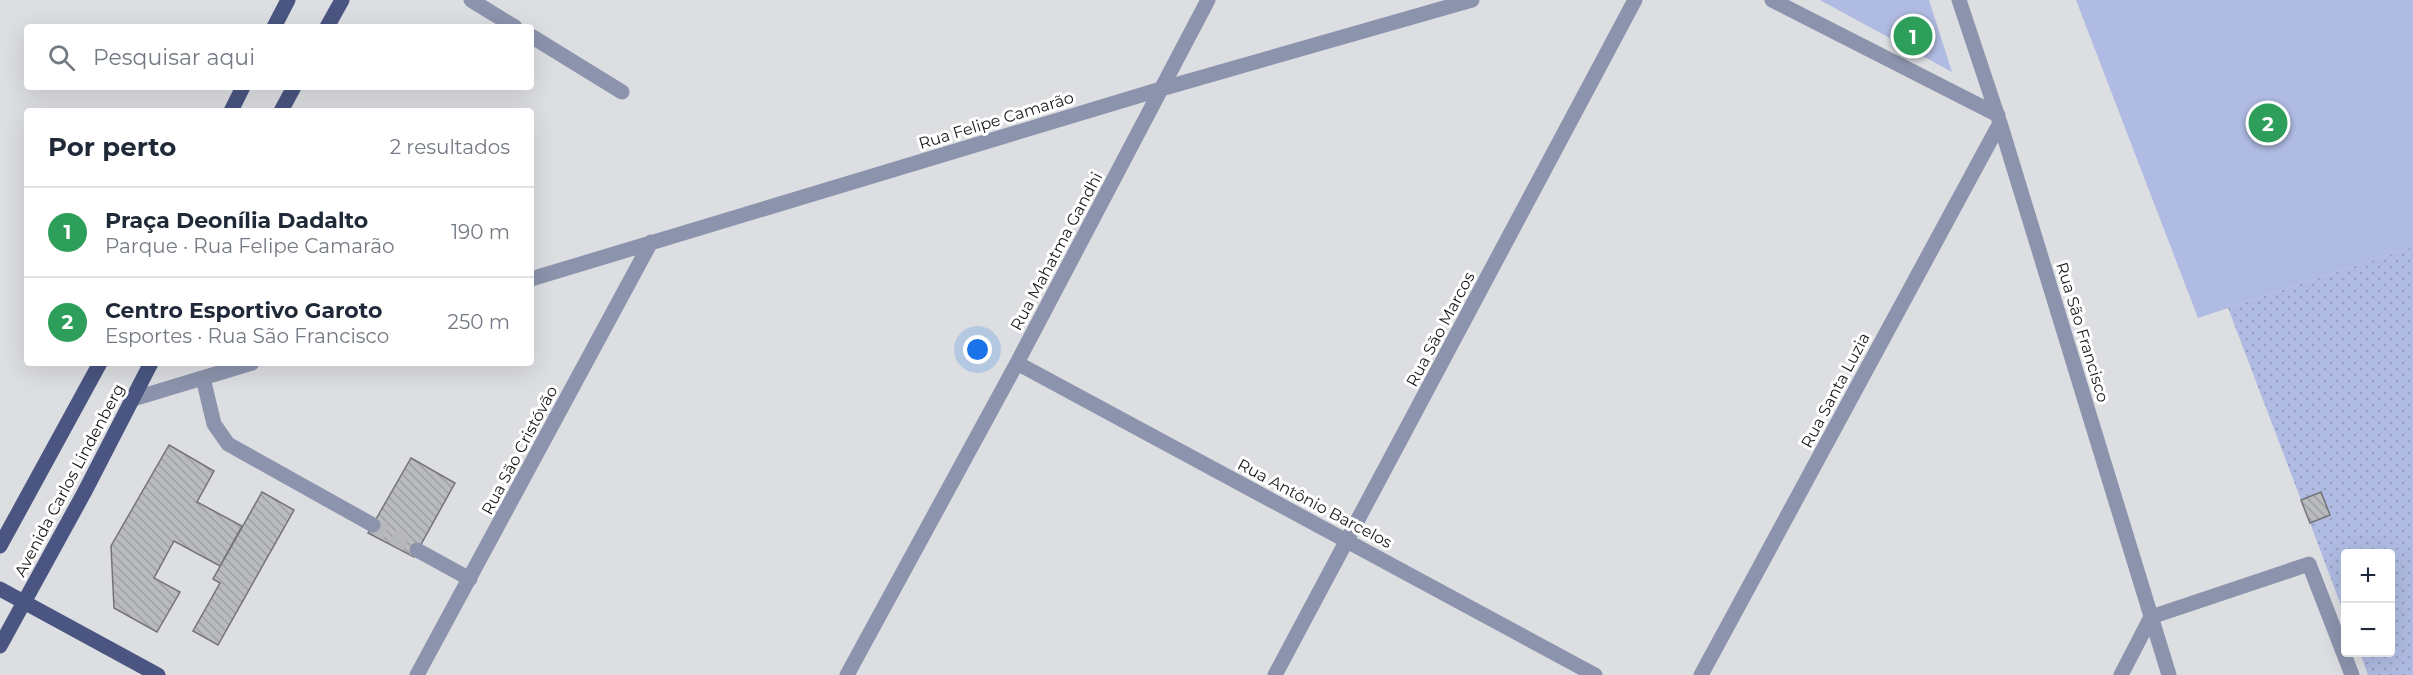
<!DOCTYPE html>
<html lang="pt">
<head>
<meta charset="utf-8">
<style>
  :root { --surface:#fff; --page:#f2f2f3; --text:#1f2937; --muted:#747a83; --line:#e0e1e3; --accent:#756533 }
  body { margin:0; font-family:Montserrat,sans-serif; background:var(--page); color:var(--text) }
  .controls { position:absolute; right:18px; bottom:18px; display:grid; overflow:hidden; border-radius:6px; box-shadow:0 6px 24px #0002 }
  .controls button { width:54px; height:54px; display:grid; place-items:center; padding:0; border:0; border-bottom:2px solid var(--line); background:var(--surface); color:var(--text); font:30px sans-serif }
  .you { position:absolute; left:978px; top:350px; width:21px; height:21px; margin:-15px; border:4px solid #fff; border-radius:50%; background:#1a73e8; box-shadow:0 0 0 9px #1a73e833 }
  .badge { display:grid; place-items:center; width:39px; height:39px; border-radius:50%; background:var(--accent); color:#fff; font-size:20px; font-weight:700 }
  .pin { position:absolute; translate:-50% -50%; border:3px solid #fff; box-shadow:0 2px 6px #0006 }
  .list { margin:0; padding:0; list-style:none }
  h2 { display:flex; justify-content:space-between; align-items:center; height:78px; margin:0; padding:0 24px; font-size:26px }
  h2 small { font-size:20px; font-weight:400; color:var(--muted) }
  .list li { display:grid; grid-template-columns:39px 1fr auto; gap:18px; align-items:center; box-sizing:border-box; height:90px; padding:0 24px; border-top:2px solid var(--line) }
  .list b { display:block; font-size:22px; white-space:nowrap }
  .list p { margin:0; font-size:20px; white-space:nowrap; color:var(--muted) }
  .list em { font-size:20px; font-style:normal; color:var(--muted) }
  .icon { flex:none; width:33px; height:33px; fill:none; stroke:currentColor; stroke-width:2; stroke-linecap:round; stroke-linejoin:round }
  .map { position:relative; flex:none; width:2413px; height:675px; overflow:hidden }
  .search { position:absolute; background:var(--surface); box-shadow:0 6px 24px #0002; left:24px; top:24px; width:510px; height:66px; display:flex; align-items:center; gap:15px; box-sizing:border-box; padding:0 21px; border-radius:6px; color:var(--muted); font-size:22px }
  .panel { position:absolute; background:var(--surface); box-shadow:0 6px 24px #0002; left:24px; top:108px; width:510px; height:258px; border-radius:6px }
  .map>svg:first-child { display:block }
</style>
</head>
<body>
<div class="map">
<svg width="2413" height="675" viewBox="0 0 2413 675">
  <defs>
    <pattern id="grass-dots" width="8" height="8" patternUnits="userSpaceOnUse" patternTransform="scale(1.5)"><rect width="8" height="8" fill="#afbbe2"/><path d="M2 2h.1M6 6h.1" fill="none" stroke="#96a0c1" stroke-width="1.8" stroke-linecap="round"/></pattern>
    <pattern id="building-back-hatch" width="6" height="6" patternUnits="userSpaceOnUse" patternTransform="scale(1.5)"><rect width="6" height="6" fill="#babbbe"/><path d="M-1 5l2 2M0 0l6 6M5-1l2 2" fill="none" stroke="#9fa0a3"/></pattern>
  </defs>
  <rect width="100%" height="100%" fill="#dddee2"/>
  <path fill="url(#grass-dots)" d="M 2413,247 L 2413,675 L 2368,675 L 2360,653 L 2390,652 L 2390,554 L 2346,554 L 2345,616 L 2310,523 L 2330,514 L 2321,492 L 2301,500 L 2228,308 Z"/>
  <path fill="#afbbe2" d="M 1820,0 L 1929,0 L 1952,72 Z
    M 2076,0 L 2413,0 L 2413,247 L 2198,318 Z"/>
  <path fill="url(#building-back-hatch)" stroke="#737477" stroke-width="1.5" d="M 169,445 L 214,471 L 197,502 L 242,526 L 220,566 L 174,541 L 154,578 L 180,592 L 157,632 L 114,608 L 111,546 Z
    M 411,458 L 455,483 L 414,557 L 368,533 Z
    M 262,492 L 294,510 L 218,645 L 193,631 L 220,583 L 213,579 Z
    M 2321,492 L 2330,515 L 2310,523 L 2301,500 Z"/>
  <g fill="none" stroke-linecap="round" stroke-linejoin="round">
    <path stroke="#b6b7ba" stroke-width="15" stroke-dasharray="15 8" stroke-linecap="butt" d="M 373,525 L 417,550"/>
    <path stroke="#8c94ad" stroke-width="15" d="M 471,0 L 515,27
      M 1772,0 L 1998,115
      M 1959,0 L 2000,123 L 2169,675
      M 531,36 L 622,92
      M 531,279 L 1161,89 L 1472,0
      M 1017,363 L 1595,675
      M 203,378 L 214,424 L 228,444 L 373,525
      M 133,399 L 252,363
      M 417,550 L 470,579
      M 417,675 L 651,242
      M 847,675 L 1017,363 L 1208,0
      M 1275,675 L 1635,0
      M 1701,675 L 2000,123
      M 2121,675 L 2151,617 L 2309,564 L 2352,675"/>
    <path stroke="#4a5681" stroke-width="15" d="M 274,27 L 288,0
      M 327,27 L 342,0
      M 231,111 L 243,87
      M 281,111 L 294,87
      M 0,546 L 100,363
      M 0,589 L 158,675
      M 0,646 L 84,493 L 151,363"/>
  </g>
  <g text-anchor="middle" stroke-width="6" stroke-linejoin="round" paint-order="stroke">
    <g font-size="16" fill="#19191a" stroke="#fff">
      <text transform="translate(996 120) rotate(-17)" y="6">Rua Felipe Camarão</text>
      <text transform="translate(1056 251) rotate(-62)" y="6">Rua Mahatma Gandhi</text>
      <text transform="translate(1440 329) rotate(-62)" y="6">Rua São Marcos</text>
      <text transform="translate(2083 332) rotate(73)" y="6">Rua São Francisco</text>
      <text transform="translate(1835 390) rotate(-62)" y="6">Rua Santa Luzia</text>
      <text transform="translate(519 450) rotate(-62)" y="6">Rua São Cristóvão</text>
      <text transform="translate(69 480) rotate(-62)" y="6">Avenida Carlos Lindenberg</text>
      <text transform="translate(1315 503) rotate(28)" y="6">Rua Antônio Barcelos</text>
    </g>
  </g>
</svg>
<div class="controls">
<button>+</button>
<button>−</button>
</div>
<div class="you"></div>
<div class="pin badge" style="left:1913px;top:36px;background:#2e9e5b">1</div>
<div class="pin badge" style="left:2268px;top:123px;background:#2e9e5b">2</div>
<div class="search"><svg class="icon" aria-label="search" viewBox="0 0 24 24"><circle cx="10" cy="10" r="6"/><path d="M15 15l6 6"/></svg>Pesquisar aqui</div>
<section class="panel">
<h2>Por perto<small>2 resultados</small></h2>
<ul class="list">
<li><span class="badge" style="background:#2e9e5b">1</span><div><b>Praça Deonília Dadalto</b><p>Parque · Rua Felipe Camarão</p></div><em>190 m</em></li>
<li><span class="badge" style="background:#2e9e5b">2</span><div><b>Centro Esportivo Garoto</b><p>Esportes · Rua São Francisco</p></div><em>250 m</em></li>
</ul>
</section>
</div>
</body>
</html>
